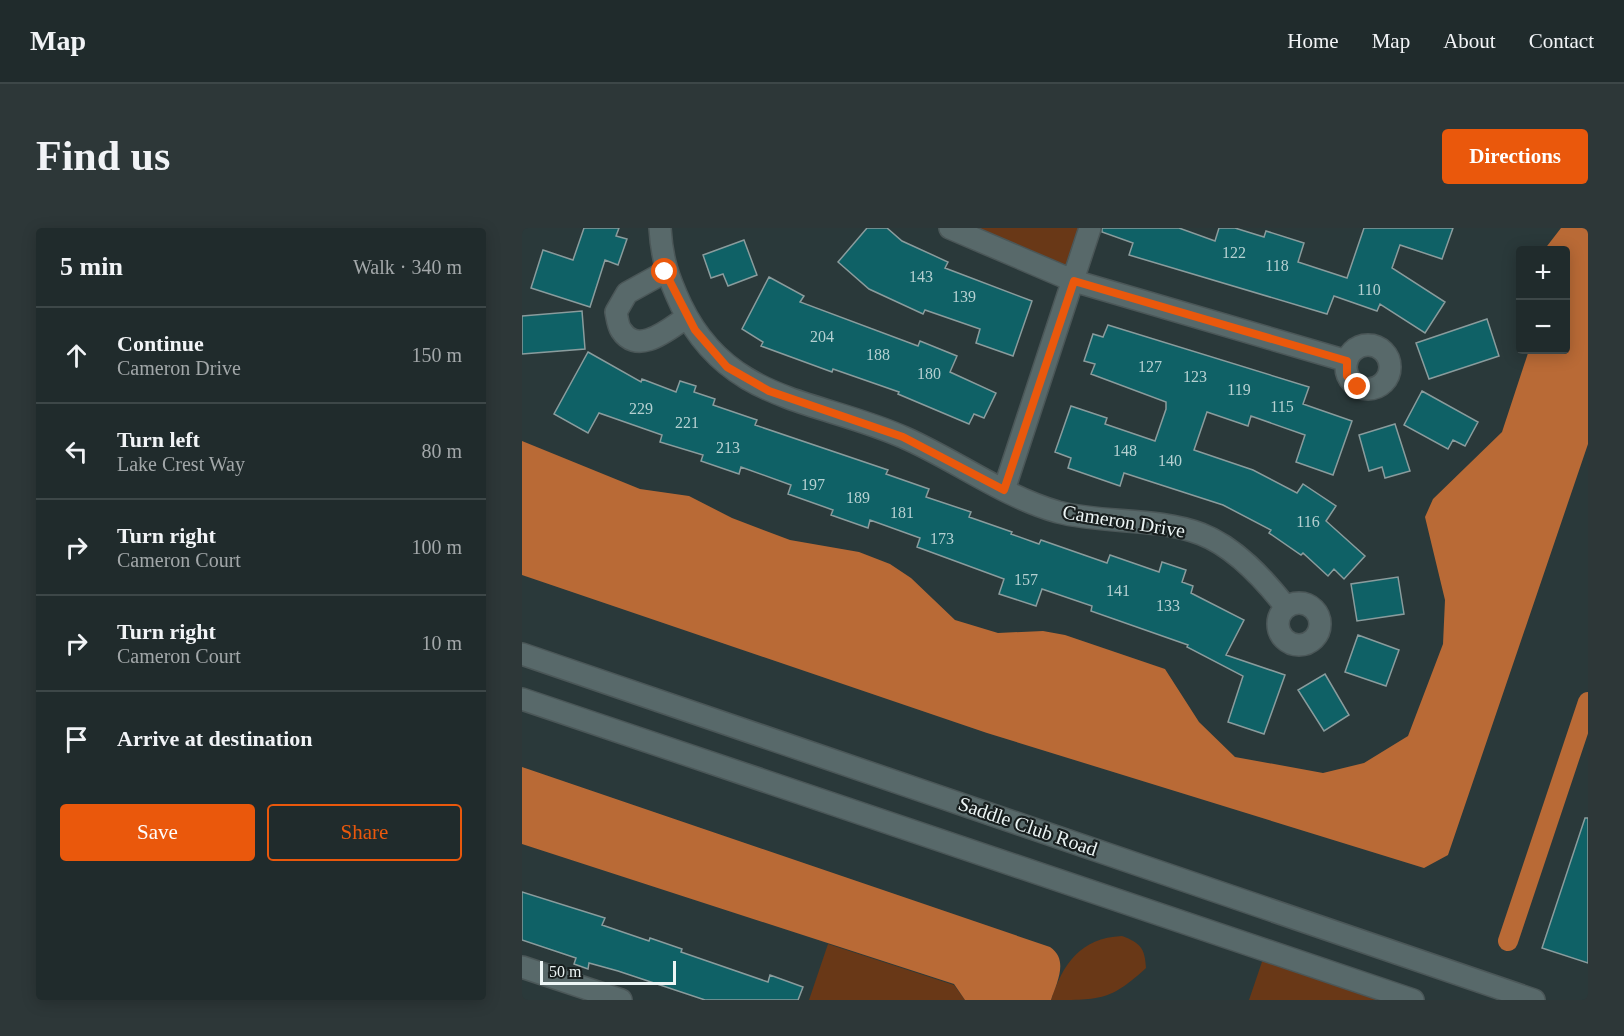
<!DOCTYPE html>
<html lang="en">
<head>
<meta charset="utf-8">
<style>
  :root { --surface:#202b2c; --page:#2d3738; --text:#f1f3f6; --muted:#a2a7a9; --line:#3d4748; --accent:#ea580c }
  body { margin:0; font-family:"Times New Roman",serif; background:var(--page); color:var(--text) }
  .controls { position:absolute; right:18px; top:18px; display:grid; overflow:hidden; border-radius:6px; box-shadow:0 3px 15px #0003 }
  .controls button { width:54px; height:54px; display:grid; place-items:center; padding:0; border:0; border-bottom:2px solid var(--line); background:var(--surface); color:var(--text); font:30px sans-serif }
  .scale { position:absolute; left:18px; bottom:15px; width:136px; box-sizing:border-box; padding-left:6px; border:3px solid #ecf5f5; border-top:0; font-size:16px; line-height:21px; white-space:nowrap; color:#ecf5f5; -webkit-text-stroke:4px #181f1f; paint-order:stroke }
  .stop { position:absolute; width:18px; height:18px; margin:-14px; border:4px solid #ea580c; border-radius:50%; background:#fff }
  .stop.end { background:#ea580c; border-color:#fff; box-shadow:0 2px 6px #0008 }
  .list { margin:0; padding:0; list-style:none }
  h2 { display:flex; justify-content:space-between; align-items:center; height:78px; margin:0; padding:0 24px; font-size:26px }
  h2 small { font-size:20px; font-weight:400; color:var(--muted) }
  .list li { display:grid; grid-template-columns:39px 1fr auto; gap:18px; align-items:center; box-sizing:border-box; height:96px; padding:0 24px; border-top:2px solid var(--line) }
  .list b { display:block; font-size:22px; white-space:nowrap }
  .list p { margin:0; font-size:20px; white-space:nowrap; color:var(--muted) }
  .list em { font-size:20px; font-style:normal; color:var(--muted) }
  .actions { display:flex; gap:12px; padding:18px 24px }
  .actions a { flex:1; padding:14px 0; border:2px solid var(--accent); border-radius:6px; text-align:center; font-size:21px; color:var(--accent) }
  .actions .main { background:var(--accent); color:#fff }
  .icon { flex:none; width:33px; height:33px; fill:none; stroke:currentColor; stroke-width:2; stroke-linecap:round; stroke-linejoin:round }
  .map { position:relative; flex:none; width:1066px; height:772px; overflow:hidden; border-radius:6px }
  header { display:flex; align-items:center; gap:36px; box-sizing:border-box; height:84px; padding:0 30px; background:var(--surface); border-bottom:2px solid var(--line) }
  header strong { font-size:28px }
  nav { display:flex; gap:33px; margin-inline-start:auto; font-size:21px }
  .intro { display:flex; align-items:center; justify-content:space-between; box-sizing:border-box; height:144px; padding:0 36px }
  h1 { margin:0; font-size:42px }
  .button { padding:15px 27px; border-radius:6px; background:var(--accent); color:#fff; font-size:21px; font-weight:700 }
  main { display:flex; gap:36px; padding:0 36px }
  aside { flex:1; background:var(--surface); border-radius:6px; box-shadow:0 3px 15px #0003 }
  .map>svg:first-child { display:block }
</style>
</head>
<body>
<header>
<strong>Map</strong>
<nav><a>Home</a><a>Map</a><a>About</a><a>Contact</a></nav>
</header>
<div class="intro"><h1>Find us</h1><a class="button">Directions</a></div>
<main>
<aside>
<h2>5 min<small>Walk · 340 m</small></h2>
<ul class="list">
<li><svg class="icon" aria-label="ahead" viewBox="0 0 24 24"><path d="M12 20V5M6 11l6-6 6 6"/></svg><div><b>Continue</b><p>Cameron Drive</p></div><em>150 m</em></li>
<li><svg class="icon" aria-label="left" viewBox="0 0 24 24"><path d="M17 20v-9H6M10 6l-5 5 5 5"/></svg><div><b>Turn left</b><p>Lake Crest Way</p></div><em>80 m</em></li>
<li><svg class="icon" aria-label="right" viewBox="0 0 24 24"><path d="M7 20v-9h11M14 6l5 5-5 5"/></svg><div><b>Turn right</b><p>Cameron Court</p></div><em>100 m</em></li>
<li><svg class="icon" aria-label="right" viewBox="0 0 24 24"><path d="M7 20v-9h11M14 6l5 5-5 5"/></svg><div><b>Turn right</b><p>Cameron Court</p></div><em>10 m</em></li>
<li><svg class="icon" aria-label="arrive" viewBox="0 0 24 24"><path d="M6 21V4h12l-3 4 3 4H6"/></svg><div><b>Arrive at destination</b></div></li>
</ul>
<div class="actions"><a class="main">Save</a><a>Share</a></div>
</aside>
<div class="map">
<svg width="1066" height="772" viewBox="0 0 1066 772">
  <rect width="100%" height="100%" fill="#2a393a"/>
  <path fill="#693817" d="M 428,0 L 568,0 L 552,53 Z
    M 600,708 C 619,715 623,721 624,740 C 589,772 580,772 529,772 C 541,736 558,710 600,708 Z
    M 306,716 L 432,757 L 443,772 L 287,772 Z
    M 744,722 L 891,772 L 727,772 Z"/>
  <path fill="#b96a36" d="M 1039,0 L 1066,0 L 1066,216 L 926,627 L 902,640 L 465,505 L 0,347 L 0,213 L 118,261 L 167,268 L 210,290 L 268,312 L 337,324 L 368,336 L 389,350 L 433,392 L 476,405 L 521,403 L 543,407 L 643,441 L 677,494 L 713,529 L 801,545 L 842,535 L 886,508 L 921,416 L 923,372 L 903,289 L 911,271 L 980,204 L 1007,122 L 1044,122 L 1044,22 L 1022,22 Z
    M 0,539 L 528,719 C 547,732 535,754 529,772 L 443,772 L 432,756 L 0,616 Z"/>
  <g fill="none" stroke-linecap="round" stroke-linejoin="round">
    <path stroke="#b96a36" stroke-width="20" d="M 986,713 L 1066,474"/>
  </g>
  <path fill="#0f6166" stroke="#8a9c9d" stroke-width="1.5" d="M 62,0 L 97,0 L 94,8 L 105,11 L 96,37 L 83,32 L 68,79 L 9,60 L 21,22 L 51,32 Z
    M 345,0 L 365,0 L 380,13 L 426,34 L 423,40 L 510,73 L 491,128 L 454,115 L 458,101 L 403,82 L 401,86 L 347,61 L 316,34 Z
    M 580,0 L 657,0 L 693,13 L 697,0 L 713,0 L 742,9 L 744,3 L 782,15 L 776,34 L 825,50 L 842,0 L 931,0 L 920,31 L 878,17 L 870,40 L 923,74 L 903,105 L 858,76 L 855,83 L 812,68 L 805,86 L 607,27 L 611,15 L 580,4 Z
    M 222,12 L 235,47 L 206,58 L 201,46 L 189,50 L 181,27 Z
    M 247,49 L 282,68 L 278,74 L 396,118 L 398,113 L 435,128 L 428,144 L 474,165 L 462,190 L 452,186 L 447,196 L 376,166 L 377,164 L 311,141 L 310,144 L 239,118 L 241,114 L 220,101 Z
    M 60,83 L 63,121 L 0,126 L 0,88 Z
    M 965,91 L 977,128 L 907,151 L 894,115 Z
    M 586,97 L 787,159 L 781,176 L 830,193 L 811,247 L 774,234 L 783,207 L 729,188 L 726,198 L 685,184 L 672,222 L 731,242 L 775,265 L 781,256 L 814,278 L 804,293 L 843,328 L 822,351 L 812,341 L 806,348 L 781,325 L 779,327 L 747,305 L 749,302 L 701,277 L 602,245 L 598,258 L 546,240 L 549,230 L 533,224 L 549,178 L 585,190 L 583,196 L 633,213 L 644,181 L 644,174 L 569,146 L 573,136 L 562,133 L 571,106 L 581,109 Z
    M 66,124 L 119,154 L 120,151 L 154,164 L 158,153 L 174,158 L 172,164 L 193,171 L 191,177 L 235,192 L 233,197 L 366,242 L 364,246 L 407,261 L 404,269 L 449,284 L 447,289 L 490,304 L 489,306 L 517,316 L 519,312 L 585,335 L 588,327 L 637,344 L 640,334 L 664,342 L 660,354 L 671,358 L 669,365 L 722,392 L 704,427 L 763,447 L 742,506 L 706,494 L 721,448 L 665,419 L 666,417 L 569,383 L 570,378 L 520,361 L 514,378 L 477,366 L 482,351 L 395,319 L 398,310 L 348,292 L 346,300 L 309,287 L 311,282 L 266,266 L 269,257 L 219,239 L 217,246 L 179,233 L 181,227 L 138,214 L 140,207 L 77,185 L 66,205 L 32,186 Z
    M 900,163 L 956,194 L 943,218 L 931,212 L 926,221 L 882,197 Z
    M 873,196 L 888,243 L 863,250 L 860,239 L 847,243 L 837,207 Z
    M 876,349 L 882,386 L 835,393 L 829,356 Z
    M 836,407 L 877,422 L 864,458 L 823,444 Z
    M 803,446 L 827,487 L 802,503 L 776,462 Z
    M 1063,590 L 1066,590 L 1066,735 L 1020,720 Z
    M 0,664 L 83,690 L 80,697 L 127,713 L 128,710 L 160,721 L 159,724 L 246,754 L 248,747 L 281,759 L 276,772 L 183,772 L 96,743 L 67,735 L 66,741 L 52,736 L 54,730 L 0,712 Z"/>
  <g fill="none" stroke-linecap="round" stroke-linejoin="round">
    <g stroke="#4b5758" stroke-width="24">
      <path id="minor" d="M 138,0 C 140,32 146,49 159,77 C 206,175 295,171 381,209 C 434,232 480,268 536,284 C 582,296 634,289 679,306 C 713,319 742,351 764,379
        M 428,0 L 552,53 L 825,133
        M 143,44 L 105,65 L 94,84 C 95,89 96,98 99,102 C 116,129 148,100 165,89
        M824 139a22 22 0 1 1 44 0a22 22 0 1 1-44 0Z
        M 482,262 L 568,0
        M756 396a21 21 0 1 1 42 0a21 21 0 1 1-42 0Z
        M 0,426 L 1012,772
        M 0,471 L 891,772
        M 0,739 L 99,772"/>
    </g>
    <use href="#minor" stroke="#58696a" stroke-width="21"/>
  </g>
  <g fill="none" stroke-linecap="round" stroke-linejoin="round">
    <path stroke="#ea580c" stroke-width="8" d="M 143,44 L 173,102 L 205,139 L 247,163 L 381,209 L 482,262 L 552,53 L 825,133 L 825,148 L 836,159"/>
  </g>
  <g text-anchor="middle" stroke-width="4.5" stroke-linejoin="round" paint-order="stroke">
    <g font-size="16" fill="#b5d0d1">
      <text x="712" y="30">122</text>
      <text x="755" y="43">118</text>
      <text x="399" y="54">143</text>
      <text x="847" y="67">110</text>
      <text x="442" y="74">139</text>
      <text x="300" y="114">204</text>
      <text x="356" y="132">188</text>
      <text x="628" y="144">127</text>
      <text x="407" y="151">180</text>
      <text x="673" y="154">123</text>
      <text x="717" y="167">119</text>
      <text x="760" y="184">115</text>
      <text x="119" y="186">229</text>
      <text x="165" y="200">221</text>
      <text x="206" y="225">213</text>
      <text x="603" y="228">148</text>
      <text x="648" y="238">140</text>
      <text x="291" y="262">197</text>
      <text x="336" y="275">189</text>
      <text x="380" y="290">181</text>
      <text x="786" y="299">116</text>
      <text x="420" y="316">173</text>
      <text x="504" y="357">157</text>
      <text x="596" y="368">141</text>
      <text x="646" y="383">133</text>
    </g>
    <g font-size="20" fill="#ecf5f5" stroke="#181f1f">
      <text transform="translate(602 293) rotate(9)" y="7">Cameron Drive</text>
      <text transform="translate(506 598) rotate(19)" y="7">Saddle Club Road</text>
    </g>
  </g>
</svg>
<div class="controls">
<button>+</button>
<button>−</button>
</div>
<div class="scale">50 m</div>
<div class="stop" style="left:143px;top:44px"></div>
<div class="stop end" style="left:836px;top:159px"></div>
</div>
</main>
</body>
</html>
